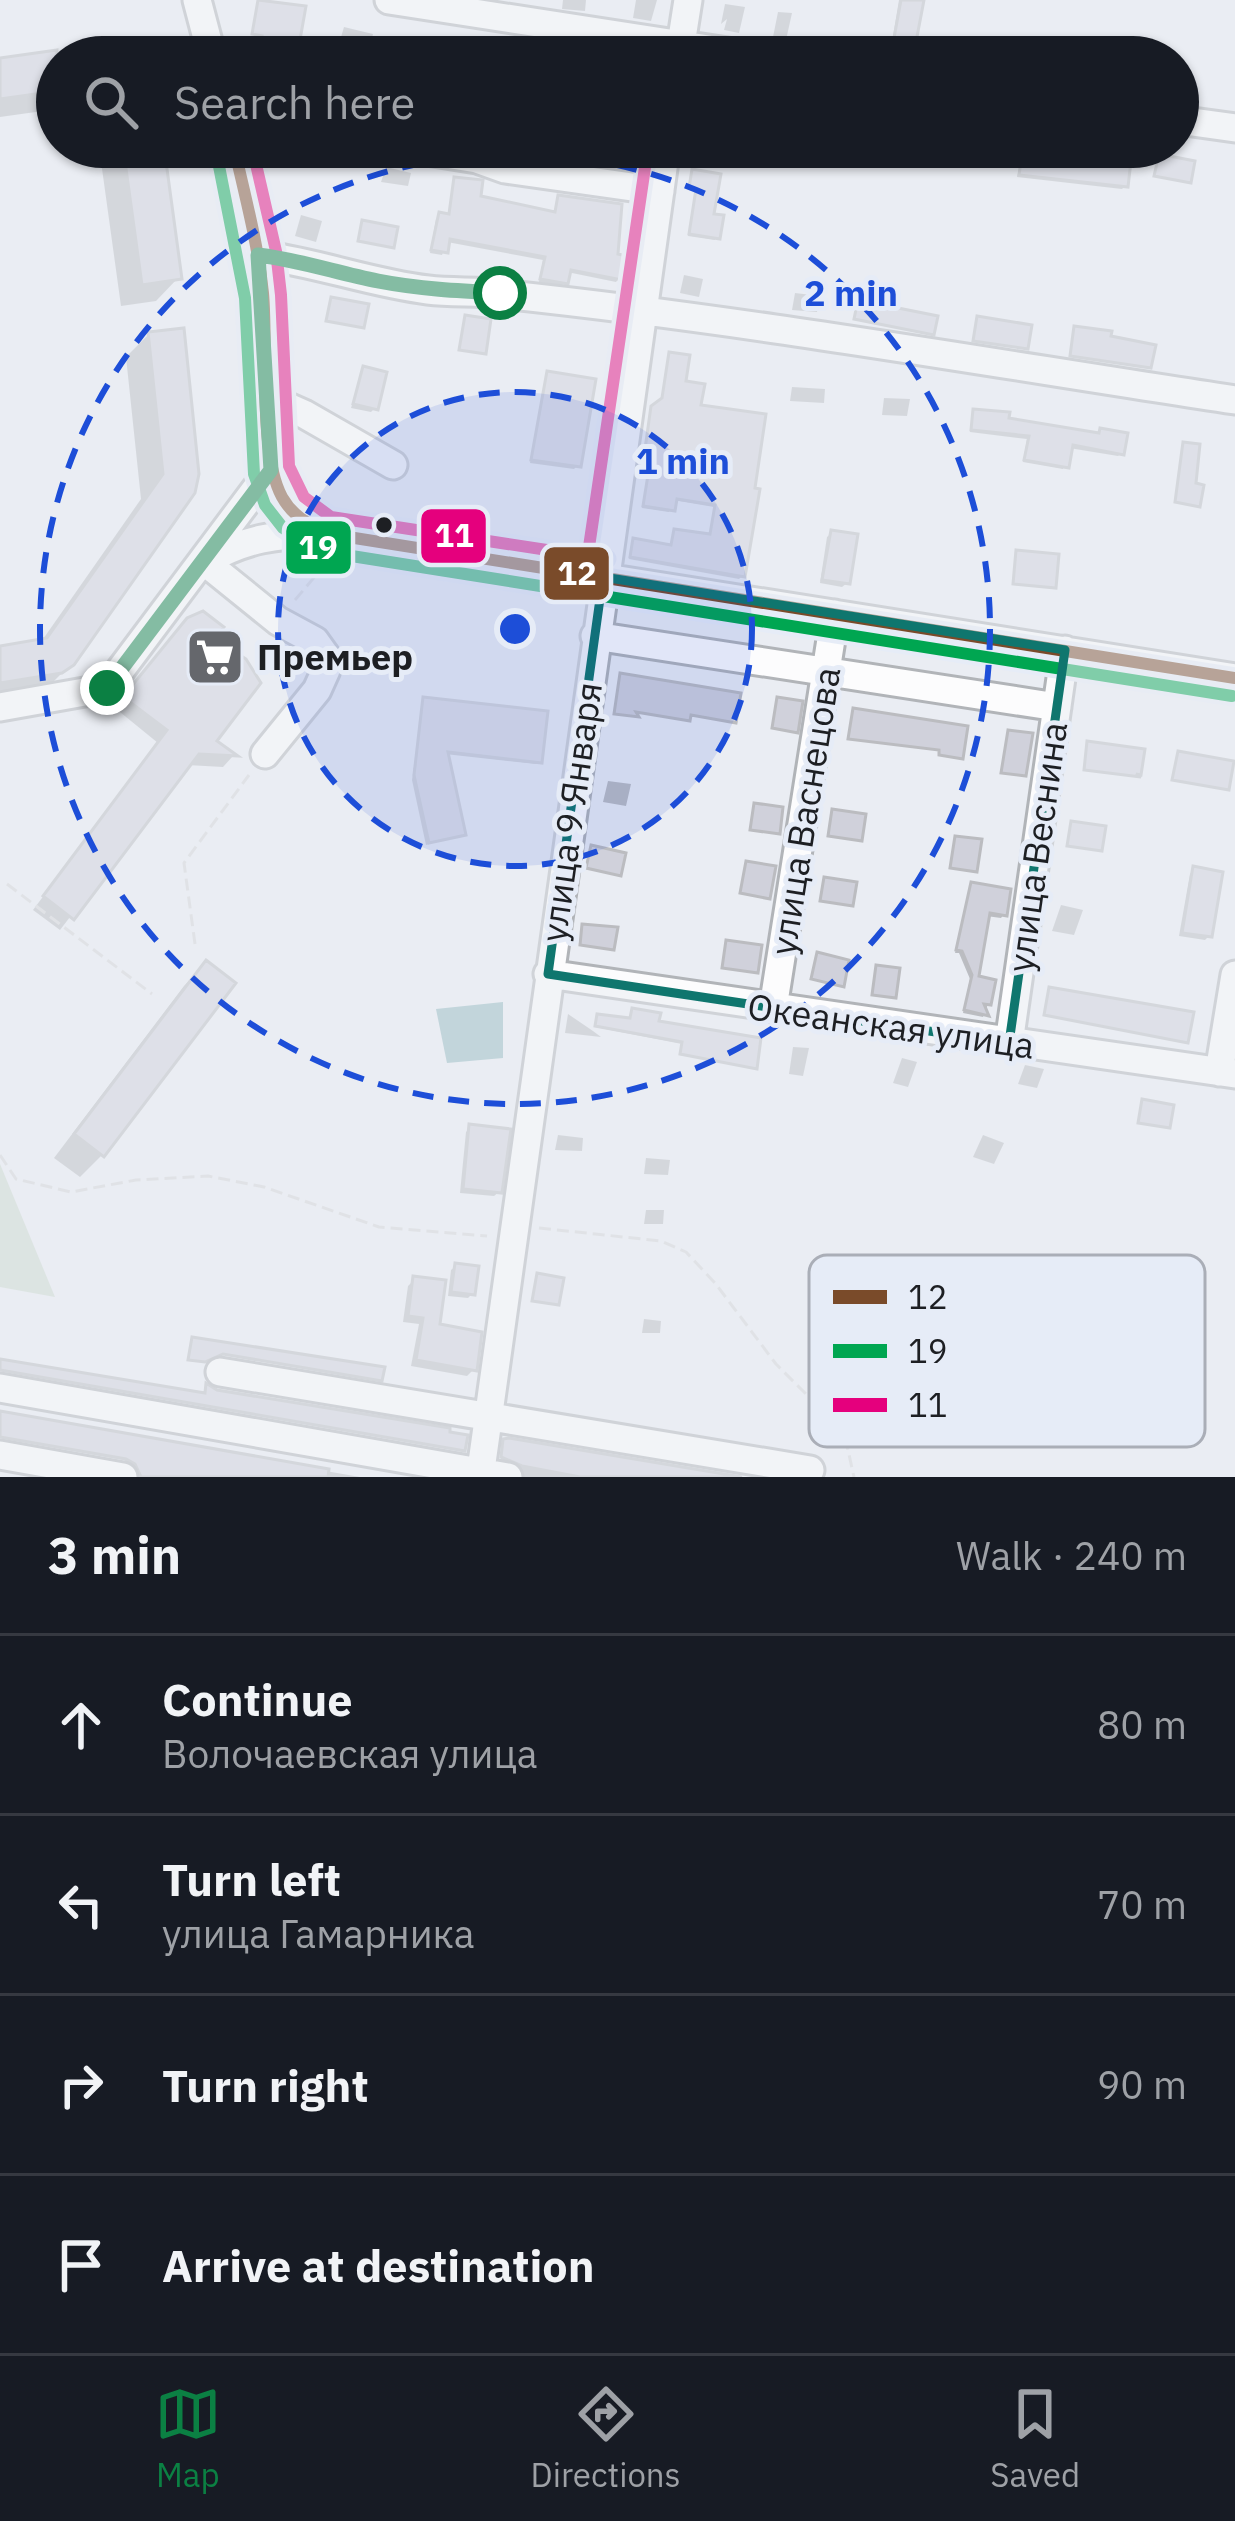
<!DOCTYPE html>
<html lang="en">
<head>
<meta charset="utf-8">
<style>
  :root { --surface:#171b24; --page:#20242c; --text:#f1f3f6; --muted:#9ea1a6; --line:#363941; --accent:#0b8043 }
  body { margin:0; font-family:"IBM Plex Sans",sans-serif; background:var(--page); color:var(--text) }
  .stop { position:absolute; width:36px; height:36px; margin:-27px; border:9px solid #0b8043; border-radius:50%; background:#fff }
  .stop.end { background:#0b8043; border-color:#fff; box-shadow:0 3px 12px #0008 }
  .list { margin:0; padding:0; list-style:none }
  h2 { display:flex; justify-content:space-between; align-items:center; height:156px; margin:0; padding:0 48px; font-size:51px }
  h2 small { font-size:39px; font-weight:400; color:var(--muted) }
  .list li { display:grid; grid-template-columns:78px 1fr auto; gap:36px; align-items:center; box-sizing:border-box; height:180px; padding:0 48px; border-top:3px solid var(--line) }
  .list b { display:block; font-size:45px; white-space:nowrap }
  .list p { margin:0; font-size:39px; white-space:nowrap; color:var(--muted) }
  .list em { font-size:39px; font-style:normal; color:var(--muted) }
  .icon { flex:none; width:66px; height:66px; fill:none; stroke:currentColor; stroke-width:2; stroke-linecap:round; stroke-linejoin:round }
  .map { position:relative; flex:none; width:1235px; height:1477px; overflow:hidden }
  .search { position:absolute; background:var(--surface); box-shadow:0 3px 9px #0004; left:36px; right:36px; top:36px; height:132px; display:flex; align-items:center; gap:30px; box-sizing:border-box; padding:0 42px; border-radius:66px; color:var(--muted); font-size:45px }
  .sheet { height:876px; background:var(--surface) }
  nav { display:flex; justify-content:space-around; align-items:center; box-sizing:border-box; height:168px; border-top:3px solid var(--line); background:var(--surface); font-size:33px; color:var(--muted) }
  nav a { display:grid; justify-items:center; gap:6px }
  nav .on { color:var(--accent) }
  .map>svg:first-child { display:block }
</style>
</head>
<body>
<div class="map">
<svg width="1235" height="1477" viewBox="0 0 1235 1477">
  <rect width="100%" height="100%" fill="#eaedf3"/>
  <path fill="#cdd9ce" d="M 0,1164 L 55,1297 L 0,1287 Z"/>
  <path fill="#92b8bf" d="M 503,1002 L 503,1058 L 447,1063 L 436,1009 Z"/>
  <path fill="#0003" d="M 563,0 L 586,0 L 585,11 L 562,9 Z
    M 636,0 L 657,0 L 651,21 L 633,18 Z
    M 899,0 L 921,0 L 913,41 L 909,45 L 892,42 Z
    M 258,2 L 302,8 L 294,57 L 271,57 L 274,48 L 261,45 L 262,36 L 253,35 Z
    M 725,4 L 745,7 L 739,33 L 724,30 L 727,19 L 721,24 Z
    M 778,12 L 792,13 L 786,40 L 773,37 Z
    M 344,27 L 373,34 L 369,49 L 339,44 Z
    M 449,45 L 476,50 L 475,57 L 446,57 Z
    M 107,47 L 108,57 L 57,57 L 57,109 L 0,117 L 0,61 Z
    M 99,147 L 160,147 L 178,278 L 156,301 L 121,306 Z
    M 495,147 L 524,147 L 522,154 Z
    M 621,147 L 637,147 L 636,156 L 620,156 Z
    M 1024,148 L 1125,186 L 1122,189 L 1017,177 Z
    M 386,167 L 411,173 L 408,186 L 381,182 Z
    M 693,172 L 711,216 L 715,240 L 688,236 L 695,191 L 688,190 Z
    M 455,180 L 477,199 L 553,214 L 559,198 L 614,256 L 619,278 L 616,282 L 567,272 L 562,286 L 539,282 L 543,260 L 447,242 L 442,255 L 430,253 L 436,219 L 447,217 Z
    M 301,215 L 322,221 L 316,242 L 295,236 Z
    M 684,275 L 703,279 L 699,297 L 680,293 Z
    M 795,293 L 820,296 L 817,312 L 792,310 Z
    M 149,334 L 196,474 L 72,663 L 48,687 L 0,700 L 0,649 L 41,642 L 141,499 L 126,357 Z
    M 670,356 L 697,408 L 742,576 L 739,579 L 629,559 L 634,541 L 670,547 L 675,532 L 709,537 L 714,507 L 673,500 L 669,512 L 642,508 L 651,452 L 644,451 L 650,412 L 661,403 Z
    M 363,370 L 375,408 L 371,412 L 351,408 Z
    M 548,374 L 578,465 L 574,469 L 530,463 Z
    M 792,387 L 825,389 L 824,403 L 790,401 Z
    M 884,398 L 910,399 L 907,416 L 882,415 Z
    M 974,412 L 1006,420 L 1121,453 L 1118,456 L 1069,448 L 1063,469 L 1023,462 L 1027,439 L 970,432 Z
    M 832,533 L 847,583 L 842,587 L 820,583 L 827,537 Z
    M 175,634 L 211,640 L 213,742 L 233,756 L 223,767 L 187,765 L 60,930 L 33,910 L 158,743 L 115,708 Z
    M 620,678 L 733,722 L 688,715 L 686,721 L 633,712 L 634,717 L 615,714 Z
    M 424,700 L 539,761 L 536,764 L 445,754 L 462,834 L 426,845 L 412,780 Z
    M 608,781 L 631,784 L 626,806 L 603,802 Z
    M 1194,870 L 1209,936 L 1205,940 L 1179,936 L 1190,874 Z
    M 972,886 L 1004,914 L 1001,918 L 986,916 L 975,978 L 988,1004 L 983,1017 L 963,1013 L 970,979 L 959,953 L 955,953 Z
    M 1061,905 L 1083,910 L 1074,935 L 1052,931 Z
    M 206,964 L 102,1155 L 80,1177 L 54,1158 L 184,986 Z
    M 1049,991 L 1186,1042 L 1045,1016 Z
    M 633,1011 L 656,1024 L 754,1067 L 680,1055 L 682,1044 L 595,1027 L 598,1017 L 629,1020 Z
    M 568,1014 L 593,1031 L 601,1037 L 565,1033 Z
    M 793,1047 L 809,1048 L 803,1076 L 789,1074 Z
    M 902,1058 L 917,1062 L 908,1087 L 893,1083 Z
    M 1025,1065 L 1044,1069 L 1037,1088 L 1018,1084 Z
    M 471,1127 L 499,1192 L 494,1196 L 460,1193 L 466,1132 Z
    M 558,1135 L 583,1138 L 582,1151 L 555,1150 Z
    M 983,1135 L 1004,1143 L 994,1164 L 973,1157 Z
    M 646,1158 L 670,1160 L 668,1175 L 644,1174 Z
    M 664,1210 L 663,1224 L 644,1224 L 646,1210 Z
    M 456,1266 L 472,1294 L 468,1298 L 448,1296 L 451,1270 Z
    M 415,1279 L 437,1327 L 474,1369 L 467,1376 L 411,1366 L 419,1324 L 403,1322 L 408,1286 Z
    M 644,1319 L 661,1321 L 660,1333 L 642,1333 Z
    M 192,1342 L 380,1379 L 219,1354 L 202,1362 L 188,1360 Z
    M 0,1362 L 205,1396 L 216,1393 L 435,1445 L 0,1370 Z
    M 0,1414 L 360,1477 L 139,1477 L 139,1472 L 124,1460 L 0,1437 Z
    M 504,1443 L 720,1477 L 524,1477 L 519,1465 L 501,1459 Z"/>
  <path fill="#d0d1db" stroke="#bbbcc0" stroke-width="3" d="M 258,0 L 306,6 L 298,51 L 260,45 L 262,36 L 252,34 Z
    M 901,0 L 924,0 L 916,42 L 894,38 Z
    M 57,50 L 57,91 L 0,99 L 0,58 Z
    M 123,147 L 164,147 L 182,279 L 142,285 Z
    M 1023,147 L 1131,161 L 1128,187 L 1019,175 Z
    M 1159,154 L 1195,161 L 1191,183 L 1154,176 Z
    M 692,169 L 721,174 L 714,214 L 724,215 L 720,239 L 689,234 L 696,189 L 689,188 Z
    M 454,177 L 483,180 L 481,196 L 555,212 L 558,195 L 622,204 L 618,254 L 627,256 L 622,280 L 571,270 L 568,284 L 540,279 L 545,257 L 450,239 L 448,253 L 431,250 L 439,212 L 449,214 Z
    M 362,220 L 398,227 L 394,248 L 358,241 Z
    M 331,297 L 369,304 L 364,328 L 326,321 Z
    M 858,300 L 938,316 L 934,335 L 854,319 Z
    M 465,315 L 491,319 L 486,354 L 459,350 Z
    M 977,316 L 1032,325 L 1028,349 L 973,341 Z
    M 1074,326 L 1112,331 L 1111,336 L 1156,345 L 1151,368 L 1070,356 Z
    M 184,328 L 199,474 L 195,493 L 74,665 L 62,673 L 0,683 L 0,646 L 47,638 L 163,474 L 148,332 Z
    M 669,352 L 690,355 L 686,381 L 705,384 L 701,405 L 766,414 L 755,488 L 760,489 L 745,577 L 630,557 L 633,538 L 671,545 L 674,529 L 710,534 L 715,505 L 677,499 L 675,511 L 643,506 L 652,450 L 645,449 L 651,406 L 662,398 Z
    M 363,366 L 387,372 L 378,410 L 353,404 Z
    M 547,371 L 596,379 L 581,467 L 531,460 Z
    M 973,409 L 1010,412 L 1009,418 L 1099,433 L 1100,428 L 1128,433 L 1124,455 L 1073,445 L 1069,468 L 1024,460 L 1029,436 L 971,430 Z
    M 1183,442 L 1200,444 L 1196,483 L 1204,485 L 1200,507 L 1175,502 Z
    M 831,530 L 858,534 L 850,584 L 822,580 Z
    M 1016,550 L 1059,554 L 1056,588 L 1013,584 Z
    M 203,611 L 224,627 L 215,639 L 246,659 L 261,683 L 217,741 L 238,756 L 199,754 L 74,920 L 43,896 L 167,730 L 127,700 L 126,693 L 187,618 Z
    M 620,673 L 741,693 L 736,723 L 691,715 L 690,721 L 636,712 L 639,717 L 614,714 Z
    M 423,697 L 548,711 L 542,763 L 448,752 L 466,835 L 429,843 L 414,775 Z
    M 777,697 L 803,701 L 798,733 L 772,728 Z
    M 853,708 L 968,726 L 963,759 L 939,755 L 939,750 L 848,739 Z
    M 1008,730 L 1033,733 L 1026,776 L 1001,773 Z
    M 1087,741 L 1145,749 L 1141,775 L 1136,774 L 1141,777 L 1084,770 Z
    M 1178,751 L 1234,761 L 1229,790 L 1172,780 Z
    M 754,803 L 783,807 L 780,834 L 750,830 Z
    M 832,809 L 866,814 L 862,841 L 828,836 Z
    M 1071,821 L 1106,826 L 1102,851 L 1067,846 Z
    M 955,836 L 982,839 L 977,872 L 950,868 Z
    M 591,845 L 626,853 L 621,876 L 586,868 Z
    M 746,861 L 776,866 L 770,899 L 740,893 Z
    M 1193,866 L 1223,872 L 1212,937 L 1182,933 Z
    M 824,877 L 857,882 L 853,906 L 820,901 Z
    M 971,882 L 1011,889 L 1007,916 L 990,913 L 979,976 L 996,980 L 991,1005 L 984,1004 L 989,1016 L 964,1010 L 972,975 L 962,951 L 956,950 Z
    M 582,924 L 618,927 L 614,950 L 580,945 Z
    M 726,940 L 762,945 L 758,973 L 722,968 Z
    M 817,952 L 849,960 L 844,987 L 811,979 Z
    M 206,960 L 236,983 L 104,1157 L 74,1134 Z
    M 876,965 L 900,968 L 896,998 L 872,995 Z
    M 1049,987 L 1194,1012 L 1188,1043 L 1044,1015 Z
    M 632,1008 L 661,1013 L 659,1021 L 761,1038 L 757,1069 L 680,1054 L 682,1042 L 595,1026 L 597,1014 L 630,1018 Z
    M 1142,1099 L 1174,1105 L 1170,1128 L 1138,1123 Z
    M 469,1124 L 511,1129 L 502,1193 L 463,1189 Z
    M 455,1263 L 479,1266 L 475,1295 L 451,1292 Z
    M 537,1273 L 564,1278 L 559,1305 L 532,1301 Z
    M 413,1276 L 446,1280 L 440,1324 L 482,1332 L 477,1371 L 416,1360 L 423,1318 L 408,1316 Z
    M 192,1337 L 385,1367 L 382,1381 L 223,1354 L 205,1362 L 188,1360 Z
    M 0,1359 L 205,1393 L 206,1383 L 217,1390 L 450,1428 L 450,1432 L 468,1435 L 465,1451 L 0,1370 Z
    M 0,1411 L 329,1469 L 328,1477 L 141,1477 L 135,1464 L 126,1459 L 0,1437 Z
    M 509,1438 L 742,1477 L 580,1477 L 522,1466 L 501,1457 L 503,1439 Z"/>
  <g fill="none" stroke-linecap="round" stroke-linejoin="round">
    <g stroke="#b1b4b8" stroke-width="33">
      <path id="minor" d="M 197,0 L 212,57
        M 389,0 L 760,57
        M 679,57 L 688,0
        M 1178,120 L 1235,128
        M 234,147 L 258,255 L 263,297 L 271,469 C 281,508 302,529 342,536 L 1235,678
        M 402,147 L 477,159 L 505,169 L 660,191
        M 258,255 C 316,262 370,283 428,290 C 452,293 477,291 501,294 C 747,320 991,363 1235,400
        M 268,398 L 304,414 L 393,465
        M 595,636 L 1057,707
        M 0,707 L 107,688 L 271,469
        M 265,754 L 317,690 L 326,670 L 325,655 L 315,641 L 278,621 L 205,562 C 243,539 279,533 324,534
        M 548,974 L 1235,1074
        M 773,1008 L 835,614
        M 1009,1043 L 1065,650
        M 1219,1072 L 1235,975
        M 220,1372 L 810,1470
        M 0,1388 L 508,1477
        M 0,1455 L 123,1477
        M 480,1477 L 666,147"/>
    </g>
    <path stroke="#d6d6d8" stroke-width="3" stroke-dasharray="12 6" stroke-linecap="butt" d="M 295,600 L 329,560 L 575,599
      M 626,607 L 807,636
      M 858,644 L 1038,672
      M 1083,680 L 1156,691
      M 7,884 L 152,994
      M 195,944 L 184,863 L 249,775
      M 0,1155 L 16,1179 L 71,1192 L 136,1180 L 208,1176 L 264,1187 L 379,1227 L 487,1236
      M 539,1228 L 661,1241 L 686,1252 L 715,1283 L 776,1364 L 844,1432 L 854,1477"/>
    <use href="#minor" stroke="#fcfcfd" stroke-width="27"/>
    <g stroke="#e6ecf7" stroke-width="21">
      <path id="bus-1" d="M 234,147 C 245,196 258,244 263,293 C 268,347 258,453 282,497 C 295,520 317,530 342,536 L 1235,678"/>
    </g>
    <g stroke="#e6ecf7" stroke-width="21">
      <path id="bus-2" d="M 216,151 L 245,298 L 254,474 L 265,505 L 283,528 L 308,544 L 339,554 L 1232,696"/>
    </g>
    <g stroke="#e6ecf7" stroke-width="21">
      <path id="bus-3" d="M 252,147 L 276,251 L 281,295 L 289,466 L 304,497 L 331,517 L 606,559
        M 585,574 L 648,147"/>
    </g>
    <use href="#bus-1" stroke="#7a4b2a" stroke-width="12"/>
    <use href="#bus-2" stroke="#00a651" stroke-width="12"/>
    <use href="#bus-3" stroke="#e5007d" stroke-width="12"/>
  </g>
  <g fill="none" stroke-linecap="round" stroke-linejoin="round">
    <path stroke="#0b8043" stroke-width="15" d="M 107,688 L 271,470 L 258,255 C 300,260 337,273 378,281 C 419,289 459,291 500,293"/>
  </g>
  <path d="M0 0H1235V1477H0ZM 603,577 L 1065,650 L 1009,1043 L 548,974 Z" fill="#eaedf3" fill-opacity=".55" fill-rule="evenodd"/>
  <path fill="none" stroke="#0f766e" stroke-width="9" stroke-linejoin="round" d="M 603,577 L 1065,650 L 1009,1043 L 548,974 Z"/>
  <circle cx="515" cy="629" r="237" fill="#1d4ed8" fill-opacity=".12"/>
  <g fill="none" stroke="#1d4ed8" stroke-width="6" stroke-dasharray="21 15">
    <circle cx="515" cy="629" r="237"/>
    <circle cx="515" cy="629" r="475"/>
  </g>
  <defs>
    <g id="supermarket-square" transform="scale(3)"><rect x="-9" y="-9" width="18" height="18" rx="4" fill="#65676c" stroke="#e6ecf7"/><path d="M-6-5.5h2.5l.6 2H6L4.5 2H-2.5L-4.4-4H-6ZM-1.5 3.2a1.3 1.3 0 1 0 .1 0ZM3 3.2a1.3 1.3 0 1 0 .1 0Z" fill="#fff"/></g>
  </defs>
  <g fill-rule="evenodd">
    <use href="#supermarket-square" x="215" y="657"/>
  </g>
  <circle fill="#1d1f23" stroke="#e6ecf7" stroke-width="4.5" cx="384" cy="525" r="10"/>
  <g text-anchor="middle" stroke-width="10" stroke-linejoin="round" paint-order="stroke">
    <g font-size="36" font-weight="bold" fill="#1d1f23" stroke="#e6ecf7" text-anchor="start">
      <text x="257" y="670">Премьер</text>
    </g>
    <g font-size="36" fill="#1d1f23" stroke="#e6ecf7">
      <text transform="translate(805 811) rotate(-81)" y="13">улица Васнецова</text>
      <text transform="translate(571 812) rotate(-82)" y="13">улица 9 Января</text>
      <text transform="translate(1037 847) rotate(-82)" y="13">улица Веснина</text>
      <text transform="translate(891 1026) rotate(8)" y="13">Океанская улица</text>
    </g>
  </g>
  <rect x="809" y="1255" width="396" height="192" rx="18" fill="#e6ecf7" stroke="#aaaeb7" stroke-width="3"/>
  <rect x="833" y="1290" width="54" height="14" fill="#7a4b2a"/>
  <rect x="833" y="1344" width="54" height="14" fill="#00a651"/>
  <rect x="833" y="1398" width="54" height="14" fill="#e5007d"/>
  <g font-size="33" fill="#1d1f23">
    <text x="908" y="1309">12</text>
    <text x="908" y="1363">19</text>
    <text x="908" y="1417">11</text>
  </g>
  <circle cx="515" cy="629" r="18" fill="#1d4ed8" stroke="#e6ecf7" stroke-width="6"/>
  <g font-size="36" text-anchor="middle" font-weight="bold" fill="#1d4ed8" stroke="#e6ecf7" stroke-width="10" stroke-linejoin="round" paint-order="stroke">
    <text x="851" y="306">2 min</text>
    <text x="683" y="474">1 min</text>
  </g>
  <g stroke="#e6ecf7" stroke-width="4.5">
    <rect x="419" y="507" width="69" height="58" rx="12" fill="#e5007d"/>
    <rect x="284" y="519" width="69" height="57" rx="12" fill="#00a651"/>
    <rect x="542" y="545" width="69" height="57" rx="12" fill="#7a4b2a"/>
  </g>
  <g font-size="33" text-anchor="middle" font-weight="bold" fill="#fff">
    <text x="454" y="547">11</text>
    <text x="318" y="559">19</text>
    <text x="577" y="585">12</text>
  </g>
</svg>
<div class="stop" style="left:500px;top:293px"></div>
<div class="stop end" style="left:107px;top:688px"></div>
<div class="search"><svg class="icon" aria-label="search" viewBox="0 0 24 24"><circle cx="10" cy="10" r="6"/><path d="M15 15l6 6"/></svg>Search here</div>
</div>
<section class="sheet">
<h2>3 min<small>Walk · 240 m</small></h2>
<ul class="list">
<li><svg class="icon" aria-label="ahead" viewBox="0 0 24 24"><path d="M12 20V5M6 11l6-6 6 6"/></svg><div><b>Continue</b><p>Волочаевская улица</p></div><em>80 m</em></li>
<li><svg class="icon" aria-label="left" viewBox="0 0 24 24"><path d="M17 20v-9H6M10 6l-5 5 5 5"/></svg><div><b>Turn left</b><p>улица Гамарника</p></div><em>70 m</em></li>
<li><svg class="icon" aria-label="right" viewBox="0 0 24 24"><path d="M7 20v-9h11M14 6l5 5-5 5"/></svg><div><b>Turn right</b></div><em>90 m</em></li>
<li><svg class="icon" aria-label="arrive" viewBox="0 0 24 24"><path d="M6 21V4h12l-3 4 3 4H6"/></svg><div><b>Arrive at destination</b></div></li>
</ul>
</section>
<nav>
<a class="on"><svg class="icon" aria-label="map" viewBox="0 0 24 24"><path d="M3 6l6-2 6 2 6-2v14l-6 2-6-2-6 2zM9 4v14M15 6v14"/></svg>Map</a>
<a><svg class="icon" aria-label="directions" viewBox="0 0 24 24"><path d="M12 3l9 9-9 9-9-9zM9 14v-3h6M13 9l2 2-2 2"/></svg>Directions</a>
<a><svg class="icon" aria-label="saved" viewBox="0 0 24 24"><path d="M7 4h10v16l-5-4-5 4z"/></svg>Saved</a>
</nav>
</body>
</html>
